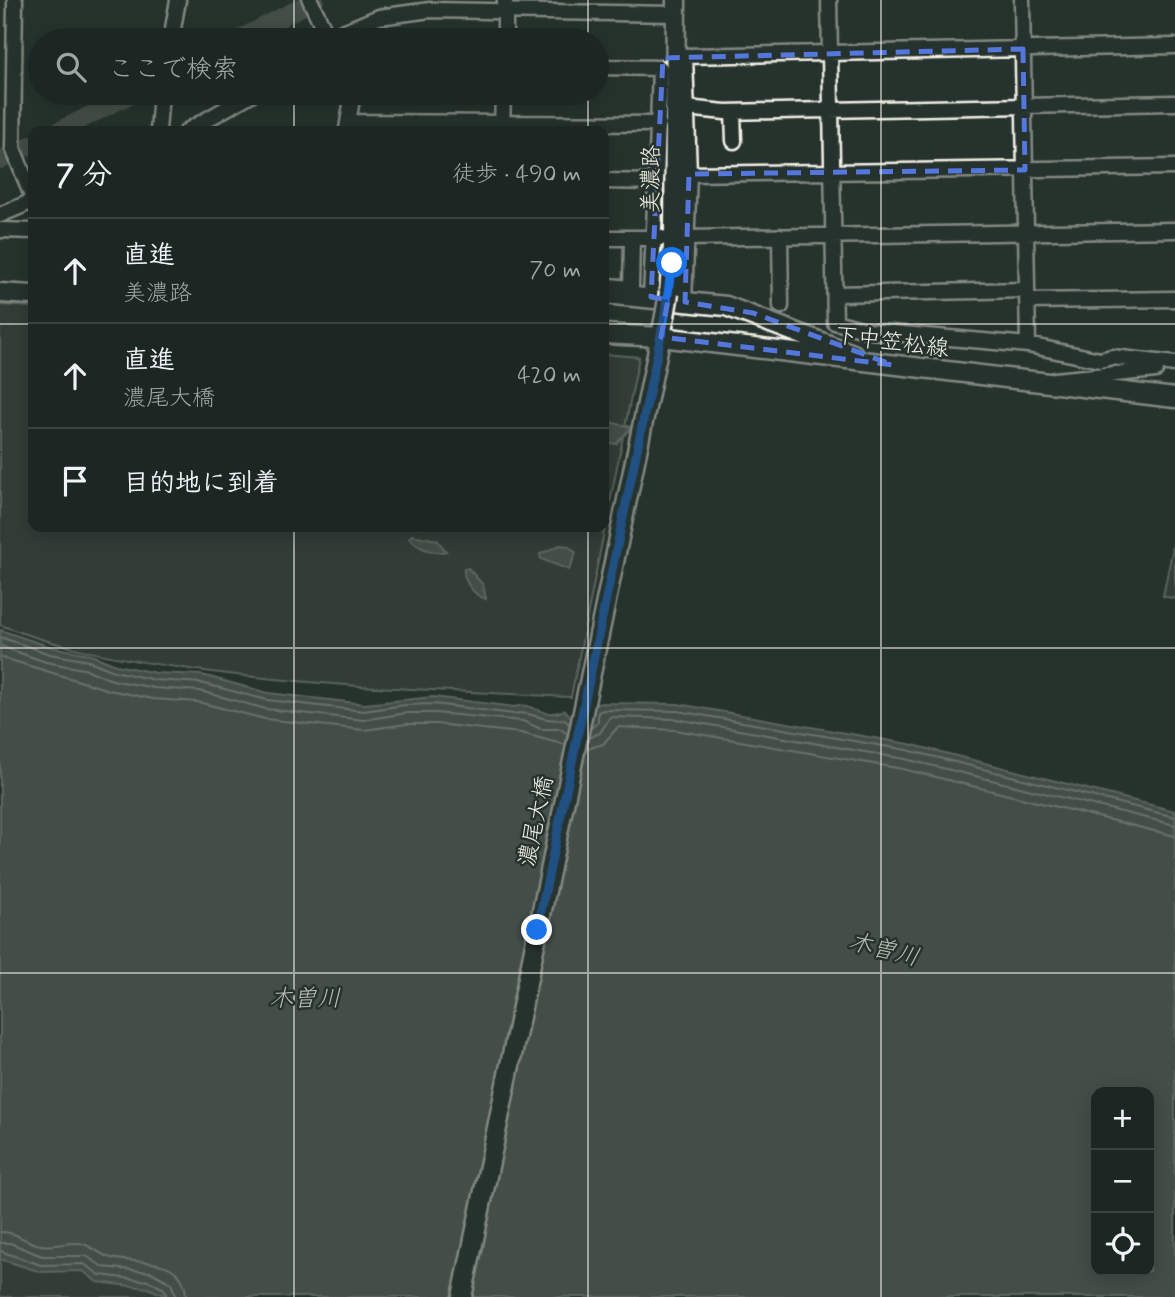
<!DOCTYPE html>
<html lang="ja">
<head>
<meta charset="utf-8">
<style>
  :root { --surface:#1c2622; --page:#29322f; --text:#f1f3f6; --muted:#a0a5a5; --line:#3a4340 }
  body { margin:0; font-family:Mynerve,"Klee One",sans-serif; background:var(--page); color:var(--text) }
  .controls { position:absolute; right:21px; bottom:21px; display:grid; overflow:hidden; border-radius:14px; box-shadow:0 4px 18px #0003 }
  .controls button { width:63px; height:63px; display:grid; place-items:center; padding:0; border:0; border-bottom:2px solid var(--line); background:var(--surface); color:var(--text); font:35px sans-serif }
  .stop { position:absolute; width:21px; height:21px; margin:-16px; border:5px solid #1a73e8; border-radius:50%; background:#fff }
  .stop.end { background:#1a73e8; border-color:#fff; box-shadow:0 2px 7px #0008 }
  .list { margin:0; padding:0; list-style:none }
  h2 { display:flex; justify-content:space-between; align-items:center; height:91px; margin:0; padding:0 28px; font-size:30px }
  h2 small { font-size:23px; font-weight:400; color:var(--muted) }
  .list li { display:grid; grid-template-columns:46px 1fr auto; gap:21px; align-items:center; box-sizing:border-box; height:105px; padding:0 28px; border-top:2px solid var(--line) }
  .list b { display:block; font-size:26px; white-space:nowrap }
  .list p { margin:0; font-size:23px; white-space:nowrap; color:var(--muted) }
  .list em { font-size:23px; font-style:normal; color:var(--muted) }
  .icon { flex:none; width:38px; height:38px; fill:none; stroke:currentColor; stroke-width:2; stroke-linecap:round; stroke-linejoin:round }
  .map { position:relative; flex:none; width:1175px; height:1297px; overflow:hidden }
  .search { position:absolute; background:var(--surface); box-shadow:0 4px 18px #0003; left:28px; top:28px; width:581px; height:77px; display:flex; align-items:center; gap:18px; box-sizing:border-box; padding:0 24px; border-radius:38px; color:var(--muted); font-size:26px }
  .panel { position:absolute; background:var(--surface); box-shadow:0 4px 18px #0003; left:28px; top:126px; width:581px; height:406px; border-radius:14px }
  .map>svg:first-child { display:block }
</style>
</head>
<body>
<div class="map">
<svg width="1175" height="1297" viewBox="0 0 1175 1297">
  <rect width="100%" height="100%" fill="#26332d"/>
  <filter id="ink" filterUnits="userSpaceOnUse"><feTurbulence type="fractalNoise" baseFrequency=".0143" numOctaves="2"/><feDisplacementMap in="SourceGraphic" scale="14" xChannelSelector="R" yChannelSelector="G"/><feConvolveMatrix kernelMatrix="1 2 1 2 8 2 1 2 1" color-interpolation-filters="sRGB"/></filter>
  <g filter="url(#ink)">
    <path fill="#414b45" stroke="#9a9e96" stroke-width="2" d="M 0,305 L 33,307 L 33,527 L 604,527 L 604,354 L 639,357 L 571,697 C 444,690 316,687 190,669 C 125,660 62,649 0,625 Z
      M 1175,537 L 1175,599 L 1163,596 Z
      M 0,1256 L 40,1259 L 217,1297 L 0,1297 Z"/>
    <path fill="#676f68" stroke="#9fa39b" stroke-width="2" fill-rule="evenodd" d="M 604,421 L 632,427 L 616,444 L 604,442 Z
      M 412,535 L 437,540 L 446,551 C 433,555 419,548 409,538 Z
      M 560,545 L 568,546 L 576,553 L 569,570 L 541,559 L 540,554 Z
      M 468,568 L 483,585 L 486,599 C 474,596 463,581 464,569 Z
      M 0,630 L 51,647 L 89,654 L 116,665 L 156,673 L 202,675 L 268,693 L 365,704 L 433,697 L 515,707 C 533,700 541,721 565,710 L 574,720 L 588,723 L 593,705 L 602,703 L 678,704 L 909,744 L 1175,811 L 1175,1297 L 168,1297 L 148,1288 L 97,1282 L 83,1271 L 41,1272 L 0,1259 ZM 1096,1092 L 1149,1092 L 1149,1271 L 1096,1271 Z"/>
    <g fill="none" stroke-linecap="round" stroke-linejoin="round">
      <path stroke="#bcbdb5" stroke-width="2" d="M 0,637 L 50,654 L 89,661 L 114,671 L 155,680 L 201,683 L 267,700 L 364,711 L 405,705 L 434,704 L 513,714 C 531,710 542,723 564,719 L 570,725
        M 0,646 L 46,662 L 88,670 L 112,680 L 154,688 L 200,691 L 266,709 L 364,720 L 406,713 L 435,713 L 523,721 L 541,729 L 560,729 L 568,734
        M 0,657 L 109,690 L 153,699 L 198,702 L 265,719 L 364,730 L 407,724 L 436,724 L 521,733 L 566,745
        M 590,729 L 598,722 L 598,712 L 603,710 L 677,711 L 907,750 L 1175,817
        M 588,738 L 600,733 L 610,717 L 676,719 L 905,759 L 1175,825
        M 586,749 L 603,744 L 618,727 L 675,730 L 903,769 L 1175,836
        M 0,1232 C 16,1231 26,1243 41,1245 C 53,1247 66,1242 79,1243 C 92,1245 97,1253 108,1257 C 134,1266 185,1252 186,1297
        M 0,1243 L 10,1243 L 42,1256 L 86,1256 L 103,1267 L 151,1272 L 171,1283 L 176,1297
        M 0,1251 L 41,1265 L 84,1264 L 100,1275 L 149,1281 L 164,1289 L 167,1297"/>
      <path stroke="#676f68" stroke-width="18" d="M 237,40 L 315,0
        M 58,131 L 134,93
        M 0,160 L 33,144"/>
      <g stroke="#f4f1e8" stroke-width="19">
        <path id="minor" d="M 15,0 L 13,148 L 33,199
          M 310,0 L 329,40
          M 829,0 L 835,322 L 869,331 L 1028,345 L 1100,360 L 1112,357 L 1175,364
          M 1022,0 L 1028,345
          M 171,40 L 178,0
          M 323,40 L 379,17 L 430,10 L 676,14
          M 505,40 L 505,0
          M 597,67 L 660,68 L 656,182 L 604,181
          M 686,108 L 725,112 L 1175,103
          M 733,112 L 734,141
          M 348,122 L 659,124
          M 347,129 L 353,93
          M 158,131 L 161,93
          M 187,131 L 253,93
          M 502,131 L 503,93
          M 689,174 L 1175,167
          M 0,215 L 33,201
          M 0,230 L 33,231
          M 780,236 L 781,306
          M 604,238 L 662,238
          M 688,238 L 1175,230
          M 609,286 L 631,288 L 632,238
          M 835,294 L 1027,290
          M 651,297 L 656,182
          M 1027,301 L 1175,299
          M 684,302 L 689,174 L 685,56 L 1175,46
          M 1055,380 L 1156,370"/>
      </g>
      <g stroke="#f4f1e8" stroke-width="23">
        <path id="major" d="M 0,293 L 33,295
          M 669,293 L 674,234 L 676,0
          M 604,294 L 726,306 L 853,354
          M 604,334 L 661,337 L 1175,398
          M 462,1297 L 665,316"/>
      </g>
      <use href="#minor" stroke="#26332d" stroke-width="14"/>
      <use href="#major" stroke="#26332d" stroke-width="18"/>
      <g stroke="#f4f1e8" stroke-width="23" stroke-linecap="butt">
        <path id="major-bridge" d="M 665,316 L 669,293"/>
      </g>
      <use href="#major-bridge" stroke="#26332d" stroke-width="18"/>
    </g>
  </g>
  <g fill="none" stroke-linecap="round" stroke-linejoin="round" filter="url(#ink)">
    <path stroke="#1a73e8" stroke-width="9" d="M 537,930 L 665,316 L 672,263"/>
  </g>
  <path d="M0 0H1175V1297H0ZM 1023,49 L 1025,170 L 689,174 L 685,302 L 753,313 L 893,365 L 661,337 L 668,300 L 651,297 L 663,58 Z" fill="#26332d" fill-opacity=".55" fill-rule="evenodd"/>
  <path fill="none" stroke="#5377dc" stroke-width="5" stroke-dasharray="14 9" stroke-linejoin="round" d="M 1023,49 L 1025,170 L 689,174 L 685,302 L 753,313 L 893,365 L 661,337 L 668,300 L 651,297 L 663,58 Z"/>
  <path fill="none" stroke="#f4f1e8" stroke-width="2" stroke-opacity="0.55" d="M 294,0 L 294,40M 588,0 L 588,40M 881,0 L 881,1297M 294,93 L 294,131M 588,93 L 588,131M 0,324 L 33,324M 604,324 L 1175,324M 294,527 L 294,1297M 588,527 L 588,1297M 0,648 L 1175,648M 0,973 L 1175,973"/>
  <g text-anchor="middle" stroke-width="5" stroke-linejoin="round" paint-order="stroke">
    <g font-size="23" fill="#f4f1e8" stroke="#26332d">
      <text transform="translate(650 179) rotate(-89)" y="8">美濃路</text>
      <text transform="translate(892 341) rotate(7)" y="8">下中笠松線</text>
      <text transform="translate(535 821) rotate(-78)" y="8">濃尾大橋</text>
    </g>
    <g font-size="24" font-style="italic" fill="#bcbdb5" stroke="#26332d">
      <text transform="translate(884 949) rotate(14)" y="8">木曽川</text>
      <text x="305" y="1006">木曽川</text>
    </g>
  </g>
</svg>
<div class="controls">
<button>+</button>
<button>−</button>
<button><svg class="icon" aria-label="locate" viewBox="0 0 24 24"><circle cx="12" cy="12" r="6"/><path d="M12 2v4M12 18v4M2 12h4M18 12h4"/></svg></button>
</div>
<div class="stop" style="left:672px;top:263px"></div>
<div class="stop end" style="left:537px;top:930px"></div>
<div class="search"><svg class="icon" aria-label="search" viewBox="0 0 24 24"><circle cx="10" cy="10" r="6"/><path d="M15 15l6 6"/></svg>ここで検索</div>
<section class="panel">
<h2>7 分<small>徒歩 · 490 m</small></h2>
<ul class="list">
<li><svg class="icon" aria-label="ahead" viewBox="0 0 24 24"><path d="M12 20V5M6 11l6-6 6 6"/></svg><div><b>直進</b><p>美濃路</p></div><em>70 m</em></li>
<li><svg class="icon" aria-label="ahead" viewBox="0 0 24 24"><path d="M12 20V5M6 11l6-6 6 6"/></svg><div><b>直進</b><p>濃尾大橋</p></div><em>420 m</em></li>
<li><svg class="icon" aria-label="arrive" viewBox="0 0 24 24"><path d="M6 21V4h12l-3 4 3 4H6"/></svg><div><b>目的地に到着</b></div></li>
</ul>
</section>
</div>
</body>
</html>
